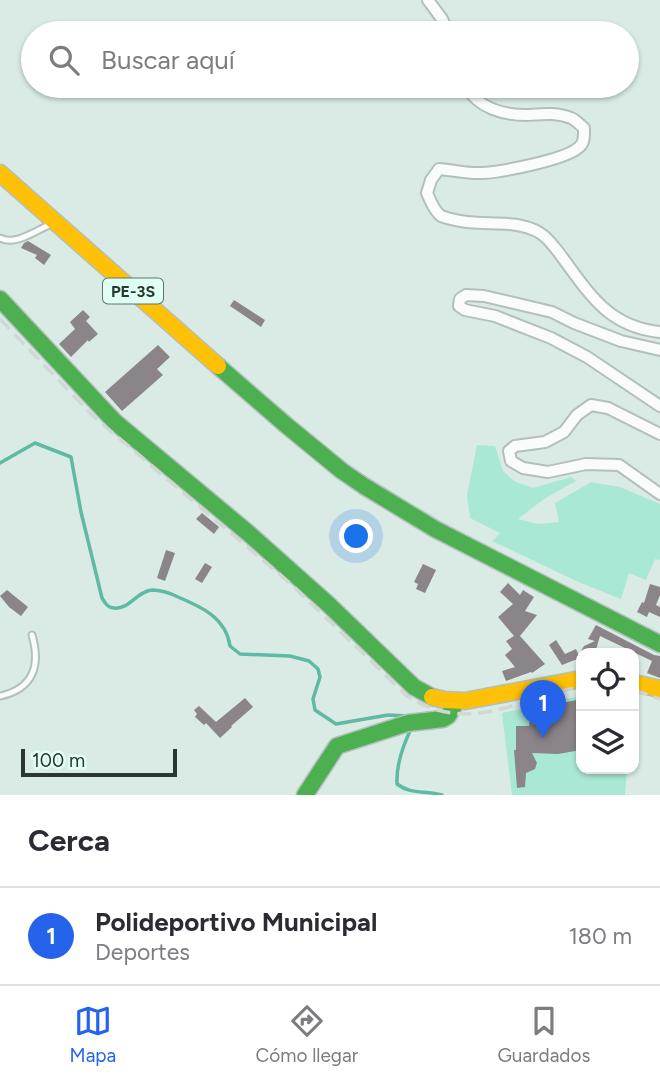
<!DOCTYPE html>
<html lang="es">
<head>
<meta charset="utf-8">
<style>
  :root { --surface:#fff; --page:#f7f7f7; --text:#2b2b33; --muted:#7c7c81; --line:#e1e1e2; --accent:#2563eb }
  body { margin:0; font-family:Figtree,sans-serif; background:var(--page); color:var(--text) }
  .controls { position:absolute; right:21px; bottom:21px; display:grid; overflow:hidden; border-radius:14px; box-shadow:0 2px 5px #0004 }
  .controls button { width:63px; height:63px; display:grid; place-items:center; padding:0; border:0; border-bottom:2px solid var(--line); background:var(--surface); color:var(--text); font:35px sans-serif }
  .scale { position:absolute; left:21px; bottom:18px; width:156px; box-sizing:border-box; padding-left:7px; border:4px solid #2a3631; border-top:0; font-size:19px; line-height:24px; white-space:nowrap; color:#2a3631; -webkit-text-stroke:5px #e0fff4; paint-order:stroke }
  .you { position:absolute; left:357px; top:537px; width:24px; height:24px; margin:-18px; border:5px solid #fff; border-radius:50%; background:#1a73e8; box-shadow:0 0 0 10px #1a73e833 }
  .badge { display:grid; place-items:center; width:46px; height:46px; border-radius:50%; background:var(--accent); color:#fff; font-size:23px; font-weight:700 }
  .pin { position:absolute; translate:-50% -58px; filter:drop-shadow(0 2px 4px #0008) }
  .pin::after { content:''; position:absolute; top:37px; width:24px; height:21px; background:inherit; clip-path:polygon(0 0,100% 0,50% 100%) }
  .list { margin:0; padding:0; list-style:none }
  h2 { display:flex; justify-content:space-between; align-items:center; height:91px; margin:0; padding:0 28px; font-size:30px }
  h2 small { font-size:23px; font-weight:400; color:var(--muted) }
  .list li { display:grid; grid-template-columns:46px 1fr auto; gap:21px; align-items:center; box-sizing:border-box; height:98px; padding:0 28px; border-top:2px solid var(--line) }
  .list b { display:block; font-size:26px; white-space:nowrap }
  .list p { margin:0; font-size:23px; white-space:nowrap; color:var(--muted) }
  .list em { font-size:23px; font-style:normal; color:var(--muted) }
  .icon { flex:none; width:38px; height:38px; fill:none; stroke:currentColor; stroke-width:2; stroke-linecap:round; stroke-linejoin:round }
  .map { position:relative; flex:none; width:660px; height:795px; overflow:hidden }
  .search { position:absolute; background:var(--surface); box-shadow:0 2px 5px #0004; left:21px; right:21px; top:21px; height:77px; display:flex; align-items:center; gap:18px; box-sizing:border-box; padding:0 24px; border-radius:38px; color:var(--muted); font-size:26px }
  .sheet { height:189px; background:var(--surface) }
  nav { display:flex; justify-content:space-around; align-items:center; box-sizing:border-box; height:98px; border-top:2px solid var(--line); background:var(--surface); font-size:19px; color:var(--muted) }
  nav a { display:grid; justify-items:center; gap:4px }
  nav .on { color:var(--accent) }
  .map>svg:first-child { display:block }
</style>
</head>
<body>
<div class="map">
<svg width="660" height="795" viewBox="0 0 660 795">
  <rect width="100%" height="100%" fill="#daebe5"/>
  <path fill="#a9e8d4" d="M 477,445 L 495,446 L 503,471 L 514,481 L 533,488 L 571,477 L 576,481 L 544,499 L 518,519 L 538,524 L 559,522 L 555,503 L 591,482 L 620,487 L 660,504 L 660,560 L 655,559 L 646,580 L 629,573 L 621,599 L 576,581 L 492,541 L 500,533 L 470,518 L 467,495 Z
    M 581,696 L 581,769 L 627,769 L 625,795 L 512,795 L 502,713 Z"/>
  <g fill="none" stroke-linecap="round" stroke-linejoin="round">
    <path stroke="#5ebaa2" stroke-width="3.5" d="M 0,463 L 35,443 L 71,457 L 81,512 L 102,598 C 105,603 108,608 114,608 C 129,610 137,591 152,590 C 161,590 170,593 178,597 C 202,607 226,618 230,646 L 240,654 L 290,656 L 309,661 L 318,669 L 320,677 L 313,699 L 315,710 L 336,724 L 388,715 L 410,716
      M 412,727 C 403,745 396,764 397,784 C 411,795 425,790 442,795"/>
  </g>
  <path fill="#8b8489" d="M 28,241 L 51,255 L 44,265 L 35,258 L 37,255 L 21,248 L 24,243 Z
    M 234,300 L 265,320 L 261,327 L 230,306 Z
    M 83,310 L 90,317 L 86,321 L 98,334 L 89,342 L 88,340 L 71,357 L 59,344 L 75,329 L 70,322 Z
    M 158,345 L 170,357 L 157,369 L 163,375 L 122,411 L 105,392 Z
    M 202,513 L 219,527 L 214,534 L 196,519 Z
    M 166,550 L 175,553 L 165,581 L 157,578 Z
    M 205,563 L 212,567 L 202,583 L 195,579 Z
    M 423,564 L 436,570 L 425,593 L 416,589 L 418,584 L 414,582 Z
    M 508,583 L 520,595 L 523,590 L 534,597 L 525,611 L 537,615 L 520,636 L 545,664 L 532,673 L 531,672 L 506,681 L 502,671 L 515,667 L 505,655 L 512,649 L 506,641 L 514,636 L 498,617 L 513,604 L 500,592 Z
    M 650,584 L 660,587 L 660,595 L 656,605 L 660,607 L 660,617 L 649,612 L 647,617 L 637,612 L 642,602 L 644,603 Z
    M 7,590 L 28,607 L 21,616 L 9,607 L 0,596 Z
    M 596,625 L 654,655 L 660,656 L 660,678 L 647,673 L 652,661 L 600,636 L 595,653 L 580,653 L 584,646 L 595,641 L 588,639 Z
    M 556,640 L 565,654 L 576,649 L 580,658 L 562,665 L 549,645 Z
    M 245,698 L 253,707 L 231,726 L 232,727 L 220,738 L 206,723 L 204,725 L 195,717 L 197,714 L 194,710 L 199,706 L 216,722 Z
    M 581,699 L 581,750 L 558,754 L 532,753 L 537,763 L 535,769 L 526,773 L 525,787 L 517,788 L 514,750 L 516,750 L 516,726 L 529,726 L 530,718 L 535,710 L 539,708 Z"/>
  <g fill="none" stroke-linecap="round" stroke-linejoin="round">
    <g stroke="#b2c0bb" stroke-width="9">
      <path id="lane" d="M 0,238 C 15,246 35,231 49,225
        M 0,696 C 33,689 41,666 32,635"/>
    </g>
    <g stroke="#b2c0bb" stroke-width="14">
      <path id="street" d="M 428,0 L 442,19 L 448,33
        M 466,86 C 478,108 503,115 527,115 C 542,114 557,112 571,118 C 576,120 580,125 584,128 C 584,136 585,143 578,148 C 564,160 501,172 483,173 C 468,174 453,170 439,169 L 431,180 L 427,193 C 430,200 434,211 441,216 C 441,216 450,219 451,219 C 480,228 513,217 540,233 C 550,239 558,252 565,261 C 592,298 611,327 660,332
        M 660,350 L 621,341 L 574,323 L 552,312 L 484,296 L 466,295 L 460,299 L 459,306 L 465,310 L 495,316 L 551,338 L 587,357 L 660,406
        M 660,434 L 608,408 L 591,405 L 577,415 L 564,432 L 545,442 L 515,446 L 509,451 L 511,461 L 523,468 L 548,472 L 586,464 L 619,465 L 660,494"/>
    </g>
    <g stroke="#b2c0bb" stroke-width="19">
      <path id="fast" d="M 0,299 L 115,422 L 247,532 L 328,604 L 414,687 L 432,697
        M 218,366 L 286,425 L 342,471 L 364,486 L 435,529 L 660,644
        M 305,795 L 337,746 L 408,723 L 443,719 L 448,716 L 457,701"/>
    </g>
    <g stroke="#b2c0bb" stroke-width="19">
      <path id="slow" d="M 0,173 L 218,366
        M 634,683 L 660,689
        M 432,697 L 445,700 L 465,701 L 581,679"/>
    </g>
    <use href="#lane" stroke="#f9fcfb" stroke-width="5"/>
    <use href="#street" stroke="#f9fcfb" stroke-width="10"/>
    <use href="#fast" stroke="#4caf50" stroke-width="16"/>
    <use href="#slow" stroke="#ffc107" stroke-width="16"/>
    <path stroke="#d2d7d6" stroke-width="3.5" stroke-dasharray="14 7" stroke-linecap="butt" d="M 0,319 L 94,417 L 292,585 L 407,696 C 471,736 517,698 581,687
      M 634,690 L 660,699"/>
  </g>
  <g text-anchor="middle" stroke-width="7" stroke-linejoin="round" paint-order="stroke">
    <rect fill="#e0fff4" stroke="#61726c" stroke-width="2" x="103" y="278.5" width="60" height="25" rx="5"/>
    <g font-size="16" font-weight="bold" fill="#2a3631">
      <text x="133" y="297">PE-3S</text>
    </g>
  </g>
</svg>
<div class="controls">
<button><svg class="icon" aria-label="locate" viewBox="0 0 24 24"><circle cx="12" cy="12" r="6"/><path d="M12 2v4M12 18v4M2 12h4M18 12h4"/></svg></button>
<button><svg class="icon" aria-label="layers" viewBox="0 0 24 24"><path d="M12 4l9 5-9 5-9-5zM3 14l9 5 9-5"/></svg></button>
</div>
<div class="scale">100 m</div>
<div class="you"></div>
<div class="pin badge" style="left:543px;top:738px">1</div>
<div class="search"><svg class="icon" aria-label="search" viewBox="0 0 24 24"><circle cx="10" cy="10" r="6"/><path d="M15 15l6 6"/></svg>Buscar aquí</div>
</div>
<section class="sheet">
<h2>Cerca<small></small></h2>
<ul class="list">
<li><span class="badge">1</span><div><b>Polideportivo Municipal</b><p>Deportes</p></div><em>180 m</em></li>
</ul>
</section>
<nav>
<a class="on"><svg class="icon" aria-label="map" viewBox="0 0 24 24"><path d="M3 6l6-2 6 2 6-2v14l-6 2-6-2-6 2zM9 4v14M15 6v14"/></svg>Mapa</a>
<a><svg class="icon" aria-label="directions" viewBox="0 0 24 24"><path d="M12 3l9 9-9 9-9-9zM9 14v-3h6M13 9l2 2-2 2"/></svg>Cómo llegar</a>
<a><svg class="icon" aria-label="saved" viewBox="0 0 24 24"><path d="M7 4h10v16l-5-4-5 4z"/></svg>Guardados</a>
</nav>
</body>
</html>
